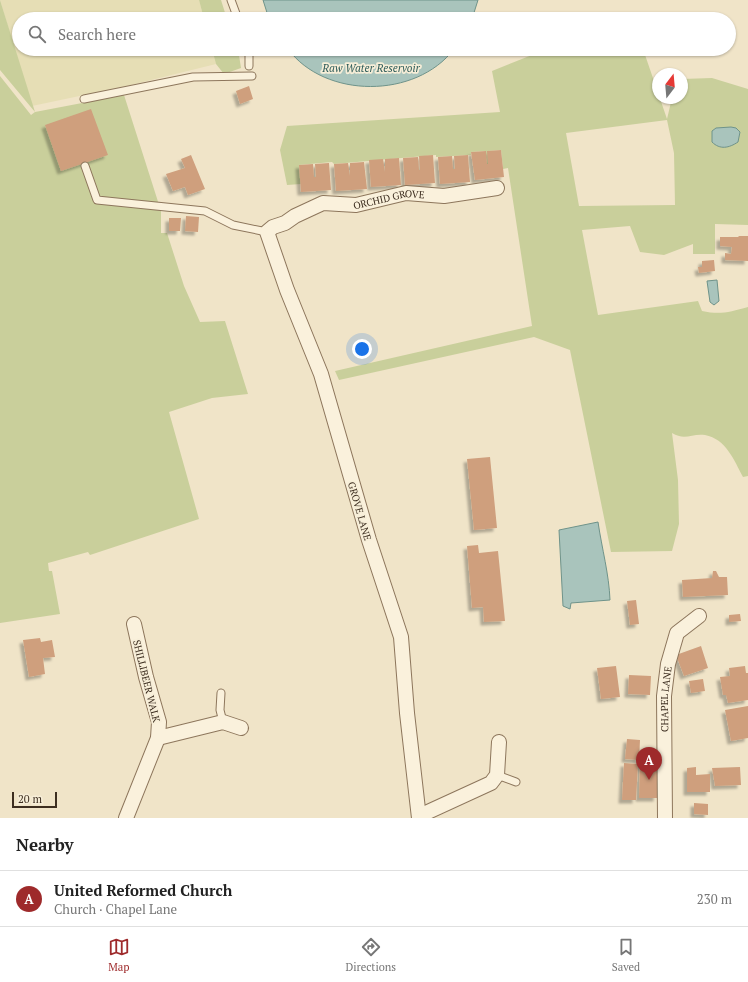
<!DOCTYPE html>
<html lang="en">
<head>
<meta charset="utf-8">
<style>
  :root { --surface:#fff; --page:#f2f2f2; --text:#222; --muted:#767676; --line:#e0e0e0; --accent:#9e2a2b }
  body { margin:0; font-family:"PT Serif",serif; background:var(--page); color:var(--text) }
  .compass { position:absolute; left:652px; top:68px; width:36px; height:36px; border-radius:50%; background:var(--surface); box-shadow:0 1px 3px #0004; rotate:16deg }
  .scale { position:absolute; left:12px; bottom:10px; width:45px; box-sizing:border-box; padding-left:4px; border:2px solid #3d2e20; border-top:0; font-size:11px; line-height:14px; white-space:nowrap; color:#3d2e20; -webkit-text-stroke:3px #f7eed8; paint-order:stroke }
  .you { position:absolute; left:362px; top:349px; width:14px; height:14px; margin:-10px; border:3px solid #fff; border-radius:50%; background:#1a73e8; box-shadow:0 0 0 6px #1a73e833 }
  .badge { display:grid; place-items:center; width:26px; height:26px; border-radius:50%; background:var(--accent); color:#fff; font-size:13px; font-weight:700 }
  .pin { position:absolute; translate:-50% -33px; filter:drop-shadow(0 1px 2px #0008) }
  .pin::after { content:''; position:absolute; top:21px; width:14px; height:12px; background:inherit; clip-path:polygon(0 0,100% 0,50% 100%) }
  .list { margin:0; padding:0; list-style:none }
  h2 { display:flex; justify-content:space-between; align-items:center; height:52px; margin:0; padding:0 16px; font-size:17px }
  h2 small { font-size:13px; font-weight:400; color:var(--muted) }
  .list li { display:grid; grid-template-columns:26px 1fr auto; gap:12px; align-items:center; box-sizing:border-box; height:56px; padding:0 16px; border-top:1px solid var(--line) }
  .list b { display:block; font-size:15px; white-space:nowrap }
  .list p { margin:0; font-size:13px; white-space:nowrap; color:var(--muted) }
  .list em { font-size:13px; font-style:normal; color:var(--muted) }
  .icon { flex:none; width:22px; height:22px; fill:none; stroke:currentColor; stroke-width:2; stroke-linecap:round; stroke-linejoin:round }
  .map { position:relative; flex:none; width:748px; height:818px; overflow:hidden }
  .search { position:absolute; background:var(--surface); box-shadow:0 1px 3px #0004; left:12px; right:12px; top:12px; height:44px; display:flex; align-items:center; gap:10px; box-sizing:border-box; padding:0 14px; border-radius:22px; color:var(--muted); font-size:15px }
  .sheet { height:108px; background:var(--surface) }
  nav { display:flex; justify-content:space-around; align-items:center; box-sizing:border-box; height:56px; border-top:1px solid var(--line); background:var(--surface); font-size:11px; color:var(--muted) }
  nav a { display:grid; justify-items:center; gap:2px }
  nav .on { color:var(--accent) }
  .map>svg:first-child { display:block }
</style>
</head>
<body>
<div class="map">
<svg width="748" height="818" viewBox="0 0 748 818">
  <defs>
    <filter id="shadow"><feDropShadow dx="-3.5" dy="3.5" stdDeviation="1" flood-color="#0004"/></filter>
  </defs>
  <rect width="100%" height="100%" fill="#f0e4c8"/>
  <path fill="#e6deb5" d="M 0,0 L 199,0 L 204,19 L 19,19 L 19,49 L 212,49 L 216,64 L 127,86 L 32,106 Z"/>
  <path fill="#c9cf9b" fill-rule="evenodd" d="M 0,0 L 35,112 L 124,95 L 161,211 L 161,233 L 167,233 L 184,286 L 200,322 L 225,321 L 248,394 L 212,398 L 169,412 L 199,519 L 90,555 L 88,552 L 48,563 L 49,571 L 52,571 L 60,614 L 0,623 L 0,76 L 31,115 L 35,112 L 0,70 Z
    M 199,0 L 221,0 L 227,19 L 204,19 Z
    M 212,49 L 238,49 L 241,68 L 224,74 L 216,64 Z
    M 547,49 L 643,49 L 667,119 L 672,98 L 682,98 L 682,79 L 712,78 L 748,89 L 748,225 L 715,224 L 715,254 L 693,254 L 693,244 L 664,255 L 640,252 L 630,226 L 582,230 L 598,315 L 698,301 L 702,311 C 720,315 730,312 748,307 L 748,476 L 743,477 C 734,460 726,439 705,435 C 692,433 685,441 672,433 L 678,480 L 679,524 L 672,551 L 611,552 L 570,350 L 534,337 L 339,380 L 335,371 L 532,326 L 508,168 L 503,169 L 501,150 L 488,151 L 488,164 L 487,164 L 485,151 L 471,152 L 471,155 L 436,157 L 436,155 L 334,164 L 332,162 L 299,165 L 301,184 L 287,185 L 280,150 L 287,126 L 500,112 L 492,71 ZM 667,120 L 674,153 L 675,205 L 579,206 L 566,133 Z"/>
  <path fill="#a9c4bc" stroke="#6f938a" d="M 263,0 L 478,0 L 472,19 L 269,19 Z
    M 288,49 L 454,49 C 416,99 325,99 288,49 Z
    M 731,127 L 736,128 L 740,132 L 738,142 C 729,148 720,150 712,142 L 712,131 L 716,128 Z
    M 717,280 L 719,301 L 714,305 L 710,302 L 707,281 Z
    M 598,522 C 602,549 609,574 610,600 L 571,603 L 570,609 L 563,606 L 559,530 Z"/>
  <path fill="#cf9f7d" filter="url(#shadow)" d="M 249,86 L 253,99 L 240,104 L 236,91 Z
    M 91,109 L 108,155 L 61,171 L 45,125 Z
    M 501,150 L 504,177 L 475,180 L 471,152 L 486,151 L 487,164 L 488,164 L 487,151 Z
    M 191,155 L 205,189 L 188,195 L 185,187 L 173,191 L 166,174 L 185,168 L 181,159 Z
    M 433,155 L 435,183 L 405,185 L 403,158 L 418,157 L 419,170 L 420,170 L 419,156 Z
    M 468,155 L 470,182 L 440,184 L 438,157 L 452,156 L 453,169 L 455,169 L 454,156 Z
    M 399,158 L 401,185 L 371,187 L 369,160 L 383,159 L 385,172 L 385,159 Z
    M 364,162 L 367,189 L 336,191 L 334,164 L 348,163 L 350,176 L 350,163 Z
    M 329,163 L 331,190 L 301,192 L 299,165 L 313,164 L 314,177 L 316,177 L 315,164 Z
    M 186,216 L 199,217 L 198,232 L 185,231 Z
    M 169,218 L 181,218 L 180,231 L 169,231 Z
    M 739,236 L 748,236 L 748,261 L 725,260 L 725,253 L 731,254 L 732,247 L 720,246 L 720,237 L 738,237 Z
    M 714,260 L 715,271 L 699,273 L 698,267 L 702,267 L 702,261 Z
    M 490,457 L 497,528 L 474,530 L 467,459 Z
    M 478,545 L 479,553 L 498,551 L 505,621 L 484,622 L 483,607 L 472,608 L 467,546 Z
    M 713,571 L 716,571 L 719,577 L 727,577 L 728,595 L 683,597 L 682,580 L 712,578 Z
    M 636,600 L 639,624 L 630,625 L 627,601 Z
    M 740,614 L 741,621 L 729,622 L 729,615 Z
    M 40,638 L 41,642 L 52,640 L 55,657 L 43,658 L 45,674 L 29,677 L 23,640 Z
    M 701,646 L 708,668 L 684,676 L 676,655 Z
    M 616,666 L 620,697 L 601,699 L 597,668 Z
    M 745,666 L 746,673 L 748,673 L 748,700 L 728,703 L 726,695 L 723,695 L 720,677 L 730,676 L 729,668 Z
    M 629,675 L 651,676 L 650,695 L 628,694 Z
    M 703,679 L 705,691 L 691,693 L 689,681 Z
    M 748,706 L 748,738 L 731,741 L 725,710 Z
    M 627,739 L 640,740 L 639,760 L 625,759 Z
    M 640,761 L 659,762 L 657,798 L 639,798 Z
    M 624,763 L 638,764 L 636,800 L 622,800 Z
    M 696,767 L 696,775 L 710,774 L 710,792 L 687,792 L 687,768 Z
    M 740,767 L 741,785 L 715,786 L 712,768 Z
    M 694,803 L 708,804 L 708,815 L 694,814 Z"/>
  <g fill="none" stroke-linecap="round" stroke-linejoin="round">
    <g stroke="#8d765c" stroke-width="9">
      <path id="service" d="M 231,0 L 238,19
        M 249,66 L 249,49
        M 84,99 L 193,77 L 252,76
        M 85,166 L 97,200 L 205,211 L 233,225 L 267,232
        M 221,693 L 220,710 L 223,722
        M 497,775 L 516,782"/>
    </g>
    <g stroke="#8d765c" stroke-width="16">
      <g id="minor">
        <path d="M 158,738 L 223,722 L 241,728"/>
        <path d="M 419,816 L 491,783 L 497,775 L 499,742"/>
        <path d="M 126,818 L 158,738 L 159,722 L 146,677 L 134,624"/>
        <path id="s1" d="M 419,818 L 407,713 L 401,637 L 369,540 L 321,374 L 287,290 L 267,232 L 273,227 L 285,223 L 295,216 L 323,203 L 356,205 L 406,193 L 444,196 L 497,188"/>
        <path id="s2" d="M 665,818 L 664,696 L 668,664 L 677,633 L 699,616"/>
      </g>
    </g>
    <use href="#service" stroke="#faf1dc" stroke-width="7"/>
    <use href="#minor" stroke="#faf1dc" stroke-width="14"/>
  </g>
  <g text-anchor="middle" stroke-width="3.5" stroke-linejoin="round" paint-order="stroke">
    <g font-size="10" fill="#3d2e20" stroke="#f7eed8">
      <text dy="4" stroke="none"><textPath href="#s1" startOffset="739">ORCHID GROVE</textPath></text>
      <text transform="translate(360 511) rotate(74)" y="4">GROVE LANE</text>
      <text transform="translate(147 681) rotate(76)" y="4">SHILLIBEER WALK</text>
      <text dy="4" stroke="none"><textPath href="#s2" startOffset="119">CHAPEL LANE</textPath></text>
    </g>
    <g font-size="11" font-style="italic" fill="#2f5d5a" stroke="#f7eed8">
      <text x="371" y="72">Raw Water Reservoir</text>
    </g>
  </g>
</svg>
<svg class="compass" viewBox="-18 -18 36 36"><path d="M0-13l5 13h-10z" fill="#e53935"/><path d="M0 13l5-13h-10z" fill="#767676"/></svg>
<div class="scale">20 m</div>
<div class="you"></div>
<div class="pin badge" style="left:649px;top:780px">A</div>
<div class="search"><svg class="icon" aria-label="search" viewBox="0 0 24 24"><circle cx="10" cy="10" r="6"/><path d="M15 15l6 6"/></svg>Search here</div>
</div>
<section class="sheet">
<h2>Nearby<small></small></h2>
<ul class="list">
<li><span class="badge">A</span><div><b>United Reformed Church</b><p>Church · Chapel Lane</p></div><em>230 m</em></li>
</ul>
</section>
<nav>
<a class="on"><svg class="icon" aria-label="map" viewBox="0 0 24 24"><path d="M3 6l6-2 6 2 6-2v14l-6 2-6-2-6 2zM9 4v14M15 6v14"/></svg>Map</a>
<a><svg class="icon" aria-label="directions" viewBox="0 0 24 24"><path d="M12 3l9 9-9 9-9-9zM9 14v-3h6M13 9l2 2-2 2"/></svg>Directions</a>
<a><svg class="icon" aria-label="saved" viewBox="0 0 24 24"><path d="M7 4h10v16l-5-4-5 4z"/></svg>Saved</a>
</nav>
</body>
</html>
